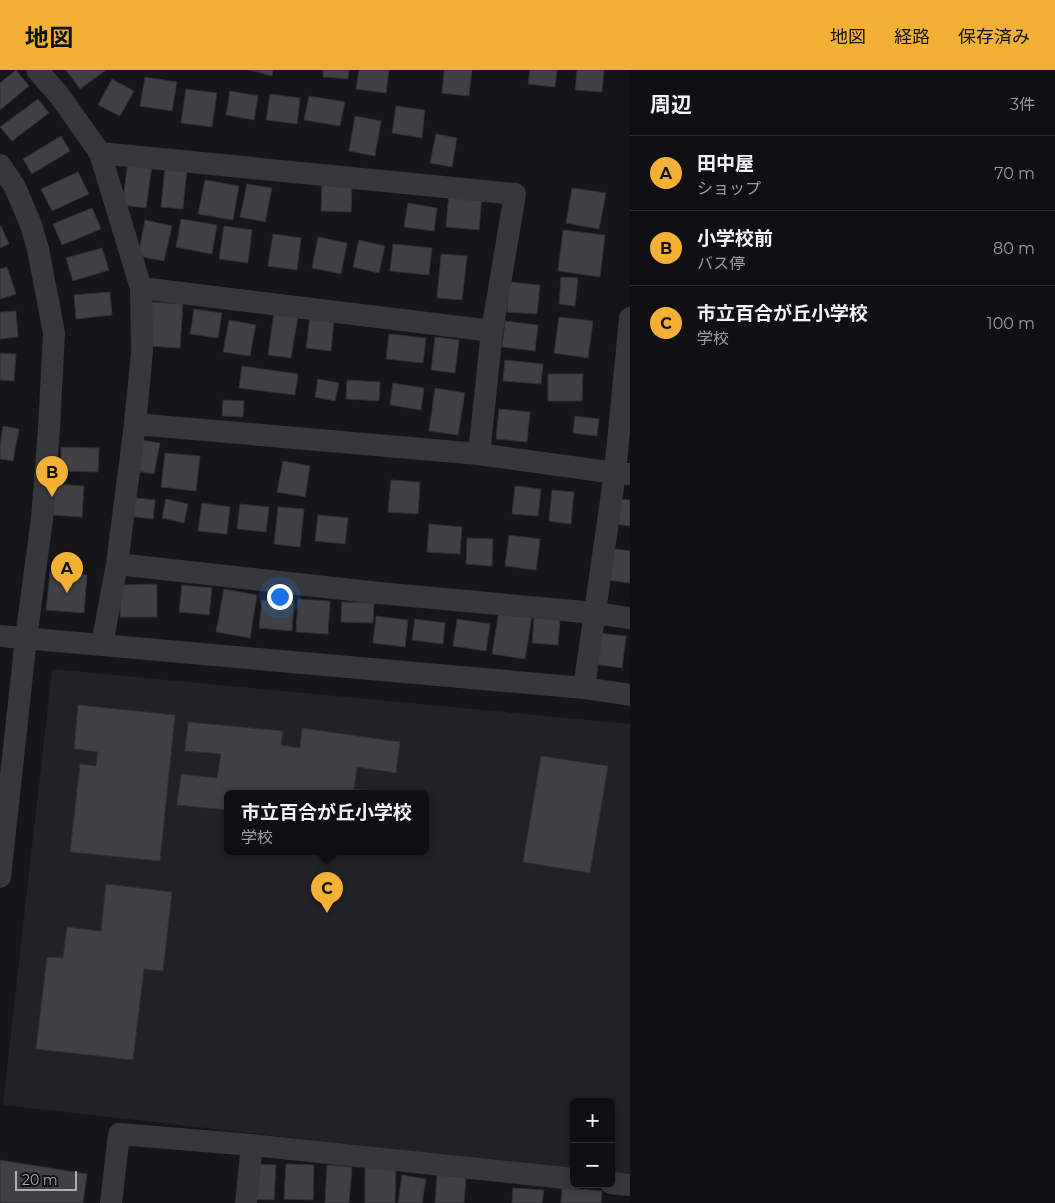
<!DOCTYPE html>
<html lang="ja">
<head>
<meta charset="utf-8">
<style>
  :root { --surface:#101012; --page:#19191b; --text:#f1f3f6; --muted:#9c9d9f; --line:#303032; --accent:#f2b134 }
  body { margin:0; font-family:Montserrat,"Noto Sans JP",sans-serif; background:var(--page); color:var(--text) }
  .controls { position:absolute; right:15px; bottom:15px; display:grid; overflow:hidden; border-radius:8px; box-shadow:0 2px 8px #0003 }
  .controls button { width:45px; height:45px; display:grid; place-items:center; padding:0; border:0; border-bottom:1px solid var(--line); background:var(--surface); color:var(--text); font:25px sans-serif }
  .scale { position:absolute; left:15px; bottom:12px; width:62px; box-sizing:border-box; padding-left:5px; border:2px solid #a8adb8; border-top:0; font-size:14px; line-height:18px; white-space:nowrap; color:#a8adb8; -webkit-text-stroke:4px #111113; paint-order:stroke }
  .you { position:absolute; left:279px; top:526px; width:18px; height:18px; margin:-12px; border:4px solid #fff; border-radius:50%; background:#1a73e8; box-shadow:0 0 0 8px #1a73e833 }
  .badge { display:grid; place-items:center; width:32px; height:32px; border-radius:50%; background:var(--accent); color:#111; font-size:16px; font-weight:700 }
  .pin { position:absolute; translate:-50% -41px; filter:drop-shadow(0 1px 2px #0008) }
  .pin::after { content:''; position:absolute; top:26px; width:18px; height:15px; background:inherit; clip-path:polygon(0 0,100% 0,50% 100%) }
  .popup { position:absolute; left:224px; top:720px; width:205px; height:65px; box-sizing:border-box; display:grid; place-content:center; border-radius:8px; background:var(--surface); filter:drop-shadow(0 1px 4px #0005); font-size:16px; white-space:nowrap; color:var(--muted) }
  .popup b { font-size:19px; color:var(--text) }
  .popup::after { content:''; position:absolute; left:50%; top:100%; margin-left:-10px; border:10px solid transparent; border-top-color:var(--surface) }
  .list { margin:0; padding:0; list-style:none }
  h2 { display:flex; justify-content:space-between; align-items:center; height:65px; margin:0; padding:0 20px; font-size:21px }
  h2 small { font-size:16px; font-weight:400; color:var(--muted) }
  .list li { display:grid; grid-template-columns:32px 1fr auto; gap:15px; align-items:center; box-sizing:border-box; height:75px; padding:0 20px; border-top:1px solid var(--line) }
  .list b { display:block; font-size:19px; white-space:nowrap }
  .list p { margin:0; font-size:16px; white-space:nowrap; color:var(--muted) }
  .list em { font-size:16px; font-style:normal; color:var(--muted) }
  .map { position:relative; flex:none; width:630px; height:1133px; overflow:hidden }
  header { display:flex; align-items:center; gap:30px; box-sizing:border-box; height:70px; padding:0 25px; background:var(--accent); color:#111 }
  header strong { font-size:24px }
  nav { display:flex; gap:28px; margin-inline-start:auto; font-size:18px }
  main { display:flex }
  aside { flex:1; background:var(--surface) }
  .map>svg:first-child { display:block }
</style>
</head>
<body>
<header>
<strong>地図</strong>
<nav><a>地図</a><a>経路</a><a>保存済み</a></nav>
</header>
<main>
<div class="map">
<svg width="630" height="1133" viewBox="0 0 630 1133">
  <rect width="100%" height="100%" fill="#161618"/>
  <path fill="#222225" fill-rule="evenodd" d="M 52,599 L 630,654 L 630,1106 L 611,1104 L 611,1032 L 574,1032 L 574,1100 L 3,1035 ZM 228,724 L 426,724 L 426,782 L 228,782 Z"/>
  <path fill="#404145" stroke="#303034" d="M 16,0 L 29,16 L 0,40 L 0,13 Z
    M 66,0 L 106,0 L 80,19 Z
    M 250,0 L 273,0 L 272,6 Z
    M 323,0 L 349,0 L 348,9 L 323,7 Z
    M 359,0 L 389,0 L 386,23 L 356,19 Z
    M 444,0 L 472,0 L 469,26 L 442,23 Z
    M 530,0 L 557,0 L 555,17 L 528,14 Z
    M 577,0 L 604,0 L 602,22 L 575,20 Z
    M 145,7 L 177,12 L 172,41 L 140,36 Z
    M 112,9 L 134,21 L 120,46 L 98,35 Z
    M 186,19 L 217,23 L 212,57 L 181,53 Z
    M 230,21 L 258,26 L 254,50 L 226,45 Z
    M 270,24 L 300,28 L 297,54 L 266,50 Z
    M 309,26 L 345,32 L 340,56 L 304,50 Z
    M 38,29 L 49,43 L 12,71 L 0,57 Z
    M 396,36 L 425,40 L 422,68 L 392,63 Z
    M 355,46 L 381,51 L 375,86 L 349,81 Z
    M 436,64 L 457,68 L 452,97 L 430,93 Z
    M 61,66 L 70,81 L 32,104 L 23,89 Z
    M 128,92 L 152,95 L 146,138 L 122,135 Z
    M 165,96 L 187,98 L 183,139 L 161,137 Z
    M 78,102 L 89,124 L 52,141 L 41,119 Z
    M 205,110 L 239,116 L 233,150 L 198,144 Z
    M 247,114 L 272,118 L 265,152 L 240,147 Z
    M 322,115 L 352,116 L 351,142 L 321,141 Z
    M 572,118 L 606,123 L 599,159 L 566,153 Z
    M 449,122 L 482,125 L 479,160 L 446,157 Z
    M 408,133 L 437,138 L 434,161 L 404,157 Z
    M 92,138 L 101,159 L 62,175 L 53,154 Z
    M 181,149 L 217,155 L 212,184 L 176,177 Z
    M 145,150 L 172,156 L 164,191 L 138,186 Z
    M 1,156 L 9,174 L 0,178 L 0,157 Z
    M 224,156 L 252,160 L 248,193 L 219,189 Z
    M 563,160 L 605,165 L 600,207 L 558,201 Z
    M 273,164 L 301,168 L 297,200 L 268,196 Z
    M 318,167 L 347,173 L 341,204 L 312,198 Z
    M 359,170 L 385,176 L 379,203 L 353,197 Z
    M 393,174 L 432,178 L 429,205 L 390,201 Z
    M 102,178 L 109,200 L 73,211 L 66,188 Z
    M 441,184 L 467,186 L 462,230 L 437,228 Z
    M 7,197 L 16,224 L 0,229 L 0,199 Z
    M 561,207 L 578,208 L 575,236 L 559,234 Z
    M 509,212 L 540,215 L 537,244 L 507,242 Z
    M 110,222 L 112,245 L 76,249 L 74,225 Z
    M 151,232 L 183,234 L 180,278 L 148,276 Z
    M 194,239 L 222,243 L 218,268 L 190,264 Z
    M 16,241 L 18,267 L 0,269 L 0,242 Z
    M 274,243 L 298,246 L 291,288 L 268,285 Z
    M 310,247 L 334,250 L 331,281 L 306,278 Z
    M 559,247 L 593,251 L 588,288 L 554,283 Z
    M 229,250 L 256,255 L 250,286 L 223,282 Z
    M 505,251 L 538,255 L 535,281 L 502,277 Z
    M 389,264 L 426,268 L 423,293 L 386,289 Z
    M 435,267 L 459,270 L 455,303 L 431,300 Z
    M 0,283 L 16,284 L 14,311 L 0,310 Z
    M 505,290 L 543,294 L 541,314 L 503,311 Z
    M 242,296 L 298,304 L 295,325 L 239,318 Z
    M 548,304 L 583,304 L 582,331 L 548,331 Z
    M 318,309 L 339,313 L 335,331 L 315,327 Z
    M 347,310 L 380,312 L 379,331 L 346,329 Z
    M 393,313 L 424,318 L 421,340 L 390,335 Z
    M 435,318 L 465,323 L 458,365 L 429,361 Z
    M 223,330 L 244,331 L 243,347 L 222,346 Z
    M 499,339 L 530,342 L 527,372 L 496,369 Z
    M 575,346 L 599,349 L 597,366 L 573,363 Z
    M 3,356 L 19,359 L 13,391 L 0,389 L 0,375 Z
    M 141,370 L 160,373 L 154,404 L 136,401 Z
    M 61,377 L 99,378 L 98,402 L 61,401 Z
    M 165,383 L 200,386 L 196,421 L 161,417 Z
    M 283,391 L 310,396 L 305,427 L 277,422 Z
    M 391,410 L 420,412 L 418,444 L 388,442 Z
    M 55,414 L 84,416 L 82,447 L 53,445 Z
    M 515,416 L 541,419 L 538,446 L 512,444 Z
    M 552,420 L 574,422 L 571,454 L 549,451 Z
    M 130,427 L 155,430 L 153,449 L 128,446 Z
    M 166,429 L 188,434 L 184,453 L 162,448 Z
    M 615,429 L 630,430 L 630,456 L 613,454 Z
    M 202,433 L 230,437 L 227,464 L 198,461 Z
    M 240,434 L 269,437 L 266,462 L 237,459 Z
    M 278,437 L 304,439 L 300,477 L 274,474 Z
    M 318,445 L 348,448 L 345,474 L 315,471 Z
    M 429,454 L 462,457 L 460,484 L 427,482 Z
    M 509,465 L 540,469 L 536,500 L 505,496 Z
    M 467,468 L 493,469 L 492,496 L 466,494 Z
    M 609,478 L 630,481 L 630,513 L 605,510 Z
    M 50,502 L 87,505 L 84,543 L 46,540 Z
    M 157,514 L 157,547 L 120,547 L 121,515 Z
    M 182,515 L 212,518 L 209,545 L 179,542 Z
    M 224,519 L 257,525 L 250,568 L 216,562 Z
    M 298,529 L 330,531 L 328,564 L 296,562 Z
    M 262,530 L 294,533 L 292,561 L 259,558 Z
    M 342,532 L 374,533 L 373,553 L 341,552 Z
    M 499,541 L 532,546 L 525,589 L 492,584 Z
    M 376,546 L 408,550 L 405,577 L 373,573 Z
    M 534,548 L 560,550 L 558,575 L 532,573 Z
    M 415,549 L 445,553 L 443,574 L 412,570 Z
    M 457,549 L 490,554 L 486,581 L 453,576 Z
    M 598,563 L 626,566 L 622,598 L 594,594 Z
    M 78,635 L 175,645 L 160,791 L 70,782 L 80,694 L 96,696 L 98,682 L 74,679 Z
    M 188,652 L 283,661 L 281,675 L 300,678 L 302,658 L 400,672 L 396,703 L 357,697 L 354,719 L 393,723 L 393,724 L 292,724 L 279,722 L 278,724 L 228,724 L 228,740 L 177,735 L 181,704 L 217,708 L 221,684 L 185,681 Z
    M 541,686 L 608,696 L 590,803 L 523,792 Z
    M 106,814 L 172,822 L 163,901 L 144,899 L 133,990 L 36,979 L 47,887 L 63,888 L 67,857 L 101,861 Z
    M 0,1090 L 87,1104 L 83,1133 L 0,1133 Z
    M 254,1094 L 276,1095 L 274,1130 L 252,1129 Z
    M 286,1094 L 314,1095 L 313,1130 L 284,1129 Z
    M 327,1095 L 352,1097 L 349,1133 L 325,1133 Z
    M 365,1096 L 396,1097 L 395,1133 L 365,1133 Z
    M 402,1105 L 426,1109 L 422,1133 L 398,1133 Z
    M 437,1105 L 466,1107 L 464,1133 L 435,1133 Z
    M 513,1118 L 544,1120 L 542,1133 L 512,1133 Z
    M 562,1118 L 602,1121 L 601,1133 L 561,1133 Z"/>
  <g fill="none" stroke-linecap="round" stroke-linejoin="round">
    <path stroke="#37383d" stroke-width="22" d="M 37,0 L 59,25 L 100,83 L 141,218 L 142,282 L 135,354 L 117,494 L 102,575
      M 100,83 L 515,124 L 492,261 L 479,384
      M 0,95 L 15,117 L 31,155 L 38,179 L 54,263 L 49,359 L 42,449 L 26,568 L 0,807
      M 141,218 L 492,261
      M 135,354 L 479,384 L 615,403 L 630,404
      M 117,494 L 379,523 L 595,543 L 630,548
      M 0,566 L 584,618 L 630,625
      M 584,618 L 615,403 L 630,248
      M 611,1113 L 630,1115
      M 111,1133 L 119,1064 L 252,1075 L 574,1109
      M 246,1133 L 252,1075"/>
  </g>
</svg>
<div class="controls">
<button>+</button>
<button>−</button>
</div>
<div class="scale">20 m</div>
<div class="you"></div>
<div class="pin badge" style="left:67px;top:523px">A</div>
<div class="pin badge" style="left:52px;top:427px">B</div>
<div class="pin badge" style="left:327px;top:843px">C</div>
<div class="popup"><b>市立百合が丘小学校</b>学校</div>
</div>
<aside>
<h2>周辺<small>3件</small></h2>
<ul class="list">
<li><span class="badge">A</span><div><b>田中屋</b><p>ショップ</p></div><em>70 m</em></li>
<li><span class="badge">B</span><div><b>小学校前</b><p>バス停</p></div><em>80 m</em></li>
<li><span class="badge">C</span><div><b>市立百合が丘小学校</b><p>学校</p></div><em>100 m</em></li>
</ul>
</aside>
</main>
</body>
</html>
